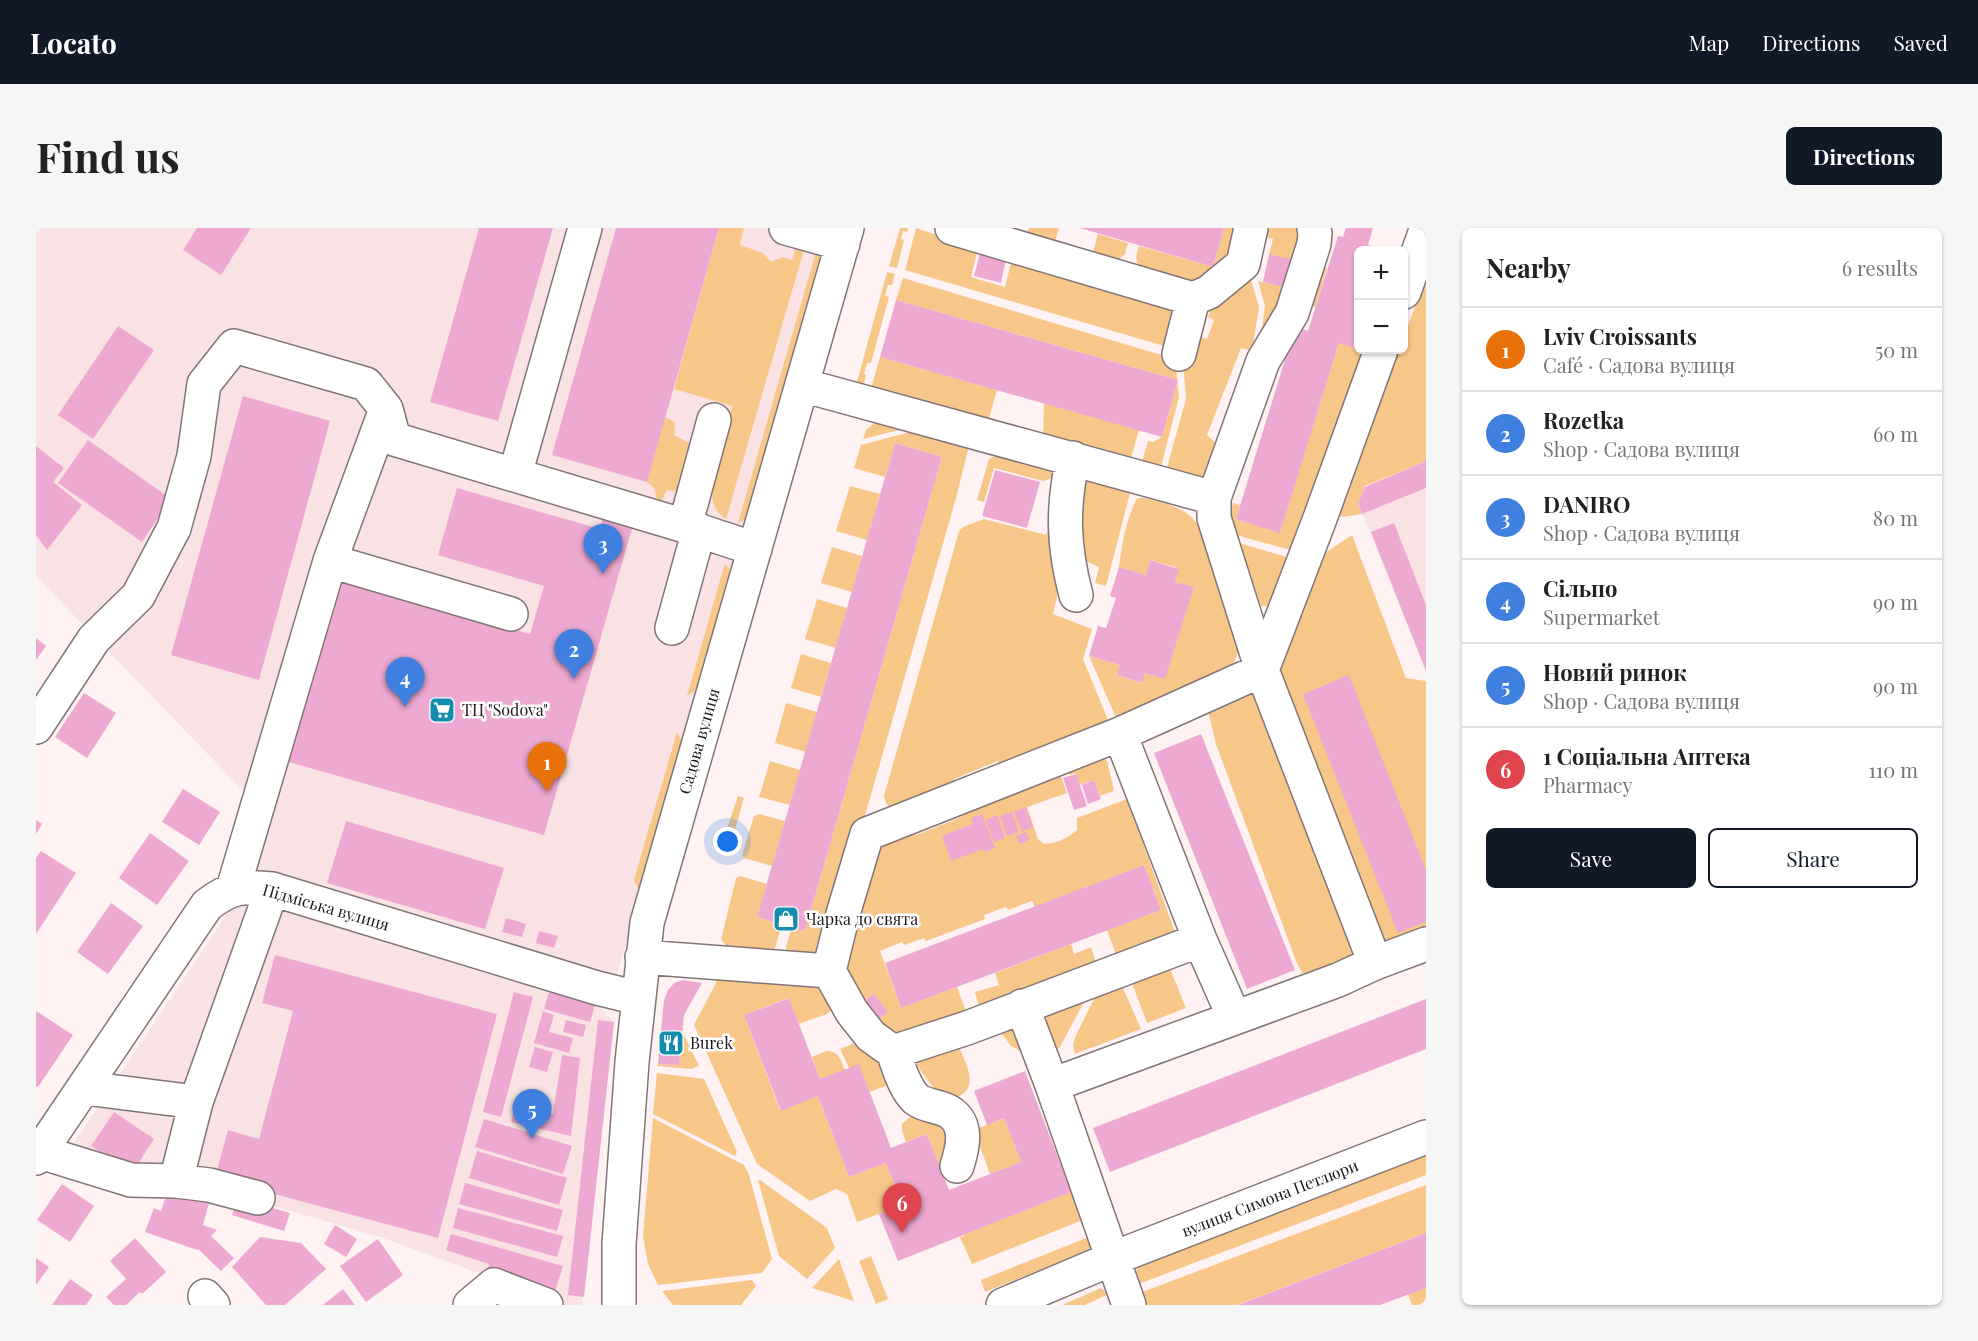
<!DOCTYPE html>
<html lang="en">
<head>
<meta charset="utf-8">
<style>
  :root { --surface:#fff; --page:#f6f6f6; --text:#222; --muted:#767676; --line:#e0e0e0; --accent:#111827 }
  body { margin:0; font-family:"Playfair Display",serif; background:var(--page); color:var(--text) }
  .controls { position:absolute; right:18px; top:18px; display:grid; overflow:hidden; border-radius:9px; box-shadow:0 2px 4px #0004 }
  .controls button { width:54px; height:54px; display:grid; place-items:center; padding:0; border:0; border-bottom:2px solid var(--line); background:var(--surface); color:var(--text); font:30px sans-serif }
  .you { position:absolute; left:692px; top:614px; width:21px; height:21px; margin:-15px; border:4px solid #fff; border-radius:50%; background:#1a73e8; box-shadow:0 0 0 9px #1a73e833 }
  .badge { display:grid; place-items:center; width:39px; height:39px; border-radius:50%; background:var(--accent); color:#fff; font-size:20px; font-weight:700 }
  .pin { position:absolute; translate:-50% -50px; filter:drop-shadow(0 2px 3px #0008) }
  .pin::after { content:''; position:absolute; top:32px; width:21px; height:18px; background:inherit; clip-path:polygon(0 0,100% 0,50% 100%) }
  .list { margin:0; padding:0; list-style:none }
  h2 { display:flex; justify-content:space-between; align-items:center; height:78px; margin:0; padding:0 24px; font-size:26px }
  h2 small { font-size:20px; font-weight:400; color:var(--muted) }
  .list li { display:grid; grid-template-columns:39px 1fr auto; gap:18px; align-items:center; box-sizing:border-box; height:84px; padding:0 24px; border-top:2px solid var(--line) }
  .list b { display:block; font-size:22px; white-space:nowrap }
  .list p { margin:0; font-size:20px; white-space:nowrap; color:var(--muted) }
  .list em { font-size:20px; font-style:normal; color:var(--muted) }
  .actions { display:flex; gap:12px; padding:18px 24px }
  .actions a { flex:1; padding:14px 0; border:2px solid var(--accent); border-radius:9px; text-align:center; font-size:21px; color:var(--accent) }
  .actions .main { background:var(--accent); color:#fff }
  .map { position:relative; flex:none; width:1390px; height:1077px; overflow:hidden; border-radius:9px }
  header { display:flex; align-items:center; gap:36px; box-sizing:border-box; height:84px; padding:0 30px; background:var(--accent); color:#fff }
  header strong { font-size:28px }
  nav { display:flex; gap:33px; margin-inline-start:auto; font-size:21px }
  .intro { display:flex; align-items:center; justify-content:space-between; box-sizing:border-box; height:144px; padding:0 36px }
  h1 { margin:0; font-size:42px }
  .button { padding:15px 27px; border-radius:9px; background:var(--accent); color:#fff; font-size:21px; font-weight:700 }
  main { display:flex; gap:36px; padding:0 36px }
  aside { flex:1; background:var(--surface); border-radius:9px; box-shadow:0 2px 4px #0004 }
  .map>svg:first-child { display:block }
</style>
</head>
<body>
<header>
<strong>Locato</strong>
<nav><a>Map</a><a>Directions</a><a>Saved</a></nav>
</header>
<div class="intro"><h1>Find us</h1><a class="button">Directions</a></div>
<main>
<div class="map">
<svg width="1390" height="1077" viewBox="0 0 1390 1077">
  <rect width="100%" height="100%" fill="#fef2f3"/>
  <path fill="#f9e2e3" d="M 0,0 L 798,0 L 712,304 L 580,749 L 559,773 L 578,794 L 546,1077 L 452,1077 L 442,1045 L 347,1010 L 186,963 L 18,945 L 201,671 L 218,574 L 0,348 Z
    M 1390,233 L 1390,443 L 1322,275 L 1329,259 Z"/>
  <path fill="#f7c789" d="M 683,0 L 708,0 L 704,17 L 727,25 L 735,34 L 747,29 L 756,32 L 764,5 L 772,8 L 690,291 C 680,284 677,278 676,266 L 696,178 L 638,161 Z
    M 864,0 L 872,0 L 871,4 L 867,3 L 865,11 L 868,12 L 861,40 L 853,38 Z
    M 880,0 L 942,21 L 935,49 L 969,59 L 977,27 L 1137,78 L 1128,118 L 869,42 Z
    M 993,0 L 1023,0 L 1018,18 L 990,10 Z
    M 1188,0 L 1202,0 L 1200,23 L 1156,56 L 1103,44 L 1100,29 L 1103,18 L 1177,39 Z
    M 1228,0 L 1261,0 L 1269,8 L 1255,59 L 1224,114 L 1229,78 L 1222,53 L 1252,60 L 1233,26 L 1237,11 L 1227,8 Z
    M 1062,6 L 1092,15 L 1089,26 L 1079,35 L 1056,28 Z
    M 782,17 L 788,29 L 711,291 L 702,295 Z
    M 1280,36 L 1291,40 L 1280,79 L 1269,75 Z
    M 851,44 L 859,46 L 856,57 L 852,57 L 849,67 L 853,69 L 835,135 L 831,135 L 828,146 L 830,147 L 826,163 L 819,161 Z
    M 1390,48 L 1390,233 L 1329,258 L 1322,275 L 1326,286 L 1307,289 L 1304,288 L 1309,270 L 1363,122 L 1368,122 L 1368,109 Z
    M 867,50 L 1139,131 L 1143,169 L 1123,246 L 1104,240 L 1112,213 L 1117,214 L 1126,209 L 1142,152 L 860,72 Z
    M 1205,51 L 1215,52 L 1223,79 L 1216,123 L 1205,120 L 1171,207 L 1185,220 L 1172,253 L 1129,247 L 1150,171 L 1147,134 L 1164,109 L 1171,111 L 1178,92 L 1172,89 L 1179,71 Z
    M 1322,102 L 1322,122 L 1330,122 L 1254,322 L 1200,307 C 1195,295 1193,288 1197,275 L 1204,277 L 1200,291 L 1244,304 L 1303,115 L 1317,119 Z
    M 844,129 L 961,162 L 951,197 L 834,164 Z
    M 1008,175 L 1103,202 L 1093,236 L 1007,212 Z
    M 629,189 L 639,194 L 638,207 L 655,216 L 645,264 L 631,262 L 627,270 L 622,277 L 618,260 L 611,254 Z
    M 842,192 L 867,201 L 827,211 L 830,202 Z
    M 878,203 L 930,218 L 932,222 L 920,270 L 792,717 L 778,729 L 751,725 L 750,718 L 756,699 L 769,703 L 906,229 L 859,215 L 849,249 L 818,240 L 825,217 Z
    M 961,227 L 1021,244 L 1020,249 L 1007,253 L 958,240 L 948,274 L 941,272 L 953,231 Z
    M 1047,251 L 1094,265 L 1070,358 L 1059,355 L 1063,339 L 1050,333 L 1044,327 Z
    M 814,258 L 844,266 L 831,312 L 800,303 Z
    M 1101,270 L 1108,270 C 1129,276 1151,278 1163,299 L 1205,420 L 1190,449 L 1082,494 L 1053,428 L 1084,437 L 1081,447 L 1105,455 L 1109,445 L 1129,450 L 1157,360 L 1139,354 L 1142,340 L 1115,332 L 1110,347 L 1083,339 C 1086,315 1090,292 1101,270 Z
    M 1018,280 L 1025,352 L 1017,386 L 1056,401 L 1047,431 L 1074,497 L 966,541 L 962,533 L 918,551 L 920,561 L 856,582 L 850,575 L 848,568 L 923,303 L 927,299 L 948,291 L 1010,307 Z
    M 1316,307 L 1370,450 L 1390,453 L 1390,702 L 1297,739 L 1266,745 L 1260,733 L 1180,516 L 1172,483 L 1239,452 L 1289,325 Z
    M 1203,315 L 1251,329 L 1232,378 L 1225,378 Z
    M 796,319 L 826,328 L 816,364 L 785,355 Z
    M 689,335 L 696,345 L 661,462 L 651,468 Z
    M 781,371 L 811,380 L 800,420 L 769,411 Z
    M 765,426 L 795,435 L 785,469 L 755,460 Z
    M 750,475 L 781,484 L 770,524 L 739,515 Z
    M 641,504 L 647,515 L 604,666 L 598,652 Z
    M 1067,527 L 1071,533 L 1078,563 L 1064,568 L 1058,552 L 1044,557 L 1039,545 L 1034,547 L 1031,539 Z
    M 734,533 L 764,542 L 754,577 L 723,569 Z
    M 1023,543 L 1031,565 L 991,579 L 1002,611 L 1008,616 C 1021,615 1031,611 1041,602 L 1041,590 L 1091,571 L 1140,707 L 1080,727 L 1071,702 L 1125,682 L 1108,637 L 999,679 L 996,673 L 972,682 L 970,679 L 948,687 L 949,691 L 890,713 L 888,710 L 868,717 L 866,714 L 844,723 L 865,780 L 921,759 L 931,786 L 861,807 L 842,792 L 852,784 L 838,766 L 829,772 L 808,741 L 843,616 L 872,606 L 880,607 L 918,592 L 928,587 L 931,581 Z
    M 702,568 L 708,570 L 696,612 L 688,609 Z
    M 723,586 L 749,593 L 736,638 L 708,630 L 706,627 L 718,588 Z
    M 704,648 L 731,656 L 721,689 L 746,697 L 739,720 L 735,725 L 693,722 L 685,711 L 700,650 Z
    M 1035,716 L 1038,726 L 1055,719 L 1060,735 L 943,779 L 939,764 L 963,757 L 959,745 Z
    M 1133,738 L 1150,780 L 1111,795 L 1095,753 Z
    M 683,749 L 778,758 L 789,762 L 796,781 L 791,786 L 763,796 L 752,770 L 708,787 L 744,882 L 782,868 L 813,949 L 850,935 L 867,977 L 821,994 L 811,966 L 800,961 L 774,973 L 721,936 L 658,797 Z
    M 1083,751 L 1105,801 L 1039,826 L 1037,817 L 1039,809 L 1062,763 Z
    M 1051,768 L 1024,819 L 1020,823 L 1004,792 L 1007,786 Z
    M 977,794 L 988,820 L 984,823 L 975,818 L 963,802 Z
    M 646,803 L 663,838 L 655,841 L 621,838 L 622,836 L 643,837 Z
    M 819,815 C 840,816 846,839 855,856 L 833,864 L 813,840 L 804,821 Z
    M 928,818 L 924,821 C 931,839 944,859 920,870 L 900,863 L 884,842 L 880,834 L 882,831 Z
    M 790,823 C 802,822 805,832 809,842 L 784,851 L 776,829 Z
    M 621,845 L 668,851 L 701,924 L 699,928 L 617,886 Z
    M 876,887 L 902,892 L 914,917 L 910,936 L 904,940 L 891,906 L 870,914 L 866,903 L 866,896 Z
    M 617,890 L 708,937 L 713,947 L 736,1031 L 726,1045 L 622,1057 L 612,1036 L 607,1008 Z
    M 968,890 L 985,934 L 954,946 L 938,902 Z
    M 1390,923 L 1390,947 L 1100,1057 L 1099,1047 L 1103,1037 Z
    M 722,952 L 724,952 L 791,1000 L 799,1020 L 771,1051 L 743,1028 Z
    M 1390,957 L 1390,1005 L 1201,1077 L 1105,1077 L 1101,1066 Z
    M 1035,964 L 1047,992 L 936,1036 L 924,1009 L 929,1008 L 928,1006 Z
    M 1058,1007 L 1058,1018 L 1055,1021 L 949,1064 L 945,1052 Z
    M 835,1028 L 852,1071 L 840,1076 L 823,1033 Z
    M 803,1031 L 818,1073 L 776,1060 Z
    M 716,1052 L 720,1058 L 705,1077 L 637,1077 L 626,1063 Z
    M 1065,1060 L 1073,1066 L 1049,1077 L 1026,1077 Z
    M 1390,1060 L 1390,1077 L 1376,1077 L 1372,1066 Z"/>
  <path fill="#eea9d2" d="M 161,0 L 215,0 L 185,47 L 147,22 Z
    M 443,0 L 517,0 L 462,193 L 394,174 Z
    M 580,0 L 683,0 L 611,254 L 516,227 Z
    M 1044,0 L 1188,0 L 1177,39 Z
    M 1310,0 L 1337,0 L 1332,17 L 1348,22 L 1322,22 L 1322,102 L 1317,120 L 1303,115 L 1244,305 L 1200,291 L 1259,99 L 1272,103 L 1302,8 L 1307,9 Z
    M 944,25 L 970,32 L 965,55 L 938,48 Z
    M 1233,26 L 1258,32 L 1251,60 L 1227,54 Z
    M 860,72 L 1142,152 L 1126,209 L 844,129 Z
    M 82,98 L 118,122 L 57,211 L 22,187 Z
    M 207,168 L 294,193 L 223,452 L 135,427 Z
    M 52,212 L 135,271 L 106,314 L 22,255 Z
    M 859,215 L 906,229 L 769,703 L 721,689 Z
    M 0,218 L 28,240 L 17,254 L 46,277 L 11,322 L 0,307 Z
    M 1390,233 L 1390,260 L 1326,286 L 1322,275 L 1329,259 Z
    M 959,242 L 1004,254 L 991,300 L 946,288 Z
    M 421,260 L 564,301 L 569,281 L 599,290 L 508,607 L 253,534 L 307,352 L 494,406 L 508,358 L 402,327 Z
    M 1358,295 L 1390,377 L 1390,443 L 1335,304 Z
    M 1114,332 L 1143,341 L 1139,354 L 1158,359 L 1129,451 L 1109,445 L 1106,455 L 1081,447 L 1084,437 L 1053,428 L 1062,398 L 1070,400 L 1080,370 L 1074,368 L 1083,339 L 1110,347 Z
    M 0,410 L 10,418 L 0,432 Z
    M 1313,447 L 1390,642 L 1390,694 L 1362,705 L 1267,466 Z
    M 48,465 L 80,485 L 51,530 L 19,509 Z
    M 1165,506 L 1259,742 L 1211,761 L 1118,525 Z
    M 1040,546 L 1051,578 L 1038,582 L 1027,550 Z
    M 1058,552 L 1065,571 L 1052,576 L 1046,557 Z
    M 147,561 L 184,584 L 163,617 L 126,594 Z
    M 990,579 L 997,599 L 986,603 L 978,584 Z
    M 976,584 L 983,604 L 971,608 L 964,588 Z
    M 946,586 L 959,620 L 948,624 L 947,621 L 915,633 L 906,608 L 937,596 L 935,590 Z
    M 961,587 L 969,610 L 958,614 L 950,592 Z
    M 0,592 L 6,596 L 0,606 Z
    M 310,593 L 468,640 L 449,701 L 291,655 Z
    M 990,604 L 993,612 L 983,616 L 980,608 Z
    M 114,605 L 153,633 L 121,677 L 83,650 Z
    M 5,623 L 40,645 L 0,706 L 0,630 Z
    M 1108,637 L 1125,682 L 865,780 L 849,735 Z
    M 75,675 L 107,698 L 72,746 L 41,724 Z
    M 470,690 L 490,696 L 486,709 L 466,704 Z
    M 503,703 L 522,708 L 518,720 L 500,715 Z
    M 239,727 L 461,786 L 402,1010 L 179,950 L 192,902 L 223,911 L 257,783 L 226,775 Z
    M 647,752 L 666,755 L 648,787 L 643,837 L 622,836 L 628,772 L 632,762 L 638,755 Z
    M 478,764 L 497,769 L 465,889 L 447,884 Z
    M 513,764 L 559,777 L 554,794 L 508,781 Z
    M 838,766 L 852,784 L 842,792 L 828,773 Z
    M 753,770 L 784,851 L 823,836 L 855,920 L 891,906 L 913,962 L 985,934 L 968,890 L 951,897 L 938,863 L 989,843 L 1035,964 L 862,1033 L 843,986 L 867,977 L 850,935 L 813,949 L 782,868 L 745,883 L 708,787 Z
    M 1390,771 L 1390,821 L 1074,944 L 1057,900 Z
    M 0,783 L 37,807 L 2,859 L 0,858 Z
    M 507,783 L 518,787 L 513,804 L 537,810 L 533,825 L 498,815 Z
    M 530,792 L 550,797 L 547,809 L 527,804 Z
    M 562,792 L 578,794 L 548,1069 L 532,1067 Z
    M 499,819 L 517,824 L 511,844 L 493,839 Z
    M 526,827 L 544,830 L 535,908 L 475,894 L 479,878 L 517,886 Z
    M 78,884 L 118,911 L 96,945 L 55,918 Z
    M 448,891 L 536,918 L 527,946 L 439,919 Z
    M 441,923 L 531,950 L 523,977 L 433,950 Z
    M 429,955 L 527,982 L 521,1003 L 423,976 Z
    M 26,956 L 58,978 L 34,1014 L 1,992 Z
    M 132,962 L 173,975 L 167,997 L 181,1002 L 175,1008 L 198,1030 L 185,1043 L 162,1021 L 161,1022 L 109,1004 L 118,980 L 125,983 Z
    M 201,970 L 254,985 L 248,1003 L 196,987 Z
    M 422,980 L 527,1008 L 521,1029 L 417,1000 Z
    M 299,997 L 321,1011 L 310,1029 L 288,1016 Z
    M 1390,1005 L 1390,1060 L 1344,1077 L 1202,1077 Z
    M 415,1006 L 527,1038 L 518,1066 L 451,1044 L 453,1036 L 410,1022 Z
    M 224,1009 L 265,1015 L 290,1041 L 249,1077 L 230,1077 L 196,1039 Z
    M 99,1010 L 130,1044 L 106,1066 L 104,1064 L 90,1077 L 78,1077 L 70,1069 L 90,1051 L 74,1033 Z
    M 342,1011 L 367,1047 L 330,1074 L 304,1038 Z
    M 0,1030 L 13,1039 L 0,1057 Z
    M 34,1051 L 57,1067 L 50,1077 L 16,1077 Z
    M 307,1061 L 319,1077 L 287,1077 Z"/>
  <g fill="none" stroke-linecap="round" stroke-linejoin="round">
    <g stroke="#827576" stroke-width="36">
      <path id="minor" d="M 750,0 L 807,16
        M 916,0 L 1157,71 L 1173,64 L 1207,36 L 1215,0
        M 1278,0 L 1279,6 L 1278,16 L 1256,85 L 1227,133 L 1178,270 L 1178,290 L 1226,442 L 1339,735
        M 1368,64 L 1390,2
        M 1143,126 L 1157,71
        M 766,157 L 1178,270
        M 1037,230 C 1026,280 1027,318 1040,367
        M 479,247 L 549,0
        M 649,298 L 678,192
        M 294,333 L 475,386
        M 636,400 L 663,302
        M 0,499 L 58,411 L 102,368 L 138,300 L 158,228 L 168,156 L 198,118 L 330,156 L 350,181 L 358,211 L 649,298 L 719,321
        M 1084,506 L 1164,712 L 1198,789
        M 197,661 L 294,333 L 350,181
        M 1164,712 L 931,800 L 857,824 L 835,808 L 816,784 L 793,743 L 807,686 L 831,606 L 1084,506 L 1226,442 L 1283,293 L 1345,122
        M 606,729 L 793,743
        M 986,778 L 1016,857
        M 857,824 C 863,839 868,860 880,871 C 890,879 906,878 915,885 C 933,898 926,922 921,938
        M 49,860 L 160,874
        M 4,924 L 95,952 L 140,953 L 173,957 L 222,970
        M 0,930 L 171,677 C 196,658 206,658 236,661 L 561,760 L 602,770
        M 140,953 L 160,874 L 236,661
        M 169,1068 L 177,1077
        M 434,1077 L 458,1057 L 510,1077
        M 583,1077 L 583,1016 L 596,834 L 611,695 L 811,0
        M 967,1077 L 1078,1030 L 1390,909
        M 1093,1077 L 1016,857 L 1302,752 L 1339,735 L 1390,716"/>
    </g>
    <use href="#minor" stroke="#fff" stroke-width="33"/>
  </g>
  <defs>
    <g id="supermarket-square" transform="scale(1.35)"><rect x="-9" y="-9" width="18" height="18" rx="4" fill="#128dae" stroke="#fff"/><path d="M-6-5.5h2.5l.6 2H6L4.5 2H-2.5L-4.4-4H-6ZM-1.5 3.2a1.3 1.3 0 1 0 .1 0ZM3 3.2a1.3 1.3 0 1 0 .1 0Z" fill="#fff"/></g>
    <g id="shop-square" transform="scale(1.35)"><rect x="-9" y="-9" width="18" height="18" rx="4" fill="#128dae" stroke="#fff"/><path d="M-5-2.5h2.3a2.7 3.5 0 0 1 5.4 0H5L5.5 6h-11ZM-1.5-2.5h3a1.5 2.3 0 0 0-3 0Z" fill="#fff"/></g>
    <g id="restaurant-square" transform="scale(1.35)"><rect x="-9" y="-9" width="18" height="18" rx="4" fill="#128dae" stroke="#fff"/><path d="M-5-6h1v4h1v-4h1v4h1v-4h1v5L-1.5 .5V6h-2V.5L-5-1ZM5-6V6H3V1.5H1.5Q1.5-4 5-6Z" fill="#fff"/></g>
  </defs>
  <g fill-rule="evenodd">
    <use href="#supermarket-square" x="406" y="482"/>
    <use href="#shop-square" x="750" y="691"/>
    <use href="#restaurant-square" x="635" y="815"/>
  </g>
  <g text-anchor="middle" stroke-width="5" stroke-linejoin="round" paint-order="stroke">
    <g font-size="16" fill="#1b1617" stroke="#fff" text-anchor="start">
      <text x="426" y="488">ТЦ "Sodova"</text>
      <text x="770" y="697">Чарка до свята</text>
      <text x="654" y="821">Burek</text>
    </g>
    <g font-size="16" fill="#1b1617" stroke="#fff">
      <text transform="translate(663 513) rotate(-74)" y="6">Садова вулиця</text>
      <text transform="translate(290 679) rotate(16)" y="6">Підміська вулиця</text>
      <text transform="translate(1234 970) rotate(-21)" y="6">вулиця Симона Петлюри</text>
    </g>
  </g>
</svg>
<div class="controls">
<button>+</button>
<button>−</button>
</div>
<div class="you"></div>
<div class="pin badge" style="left:511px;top:564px;background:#e8710a">1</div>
<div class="pin badge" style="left:538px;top:451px;background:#3f7fe0">2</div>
<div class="pin badge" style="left:567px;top:346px;background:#3f7fe0">3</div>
<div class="pin badge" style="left:369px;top:479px;background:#3f7fe0">4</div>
<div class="pin badge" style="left:496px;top:911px;background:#3f7fe0">5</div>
<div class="pin badge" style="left:866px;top:1005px;background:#e0444e">6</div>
</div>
<aside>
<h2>Nearby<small>6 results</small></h2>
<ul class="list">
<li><span class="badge" style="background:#e8710a">1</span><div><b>Lviv Croissants</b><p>Café · Садова вулиця</p></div><em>50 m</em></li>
<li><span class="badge" style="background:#3f7fe0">2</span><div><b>Rozetka</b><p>Shop · Садова вулиця</p></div><em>60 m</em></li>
<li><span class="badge" style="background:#3f7fe0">3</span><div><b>DANIRO</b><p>Shop · Садова вулиця</p></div><em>80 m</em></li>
<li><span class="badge" style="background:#3f7fe0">4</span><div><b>Сільпо</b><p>Supermarket</p></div><em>90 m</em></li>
<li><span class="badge" style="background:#3f7fe0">5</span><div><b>Новий ринок</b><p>Shop · Садова вулиця</p></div><em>90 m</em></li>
<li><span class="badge" style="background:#e0444e">6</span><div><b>1 Соціальна Аптека</b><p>Pharmacy</p></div><em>110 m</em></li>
</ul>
<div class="actions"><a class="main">Save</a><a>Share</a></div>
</aside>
</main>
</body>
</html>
